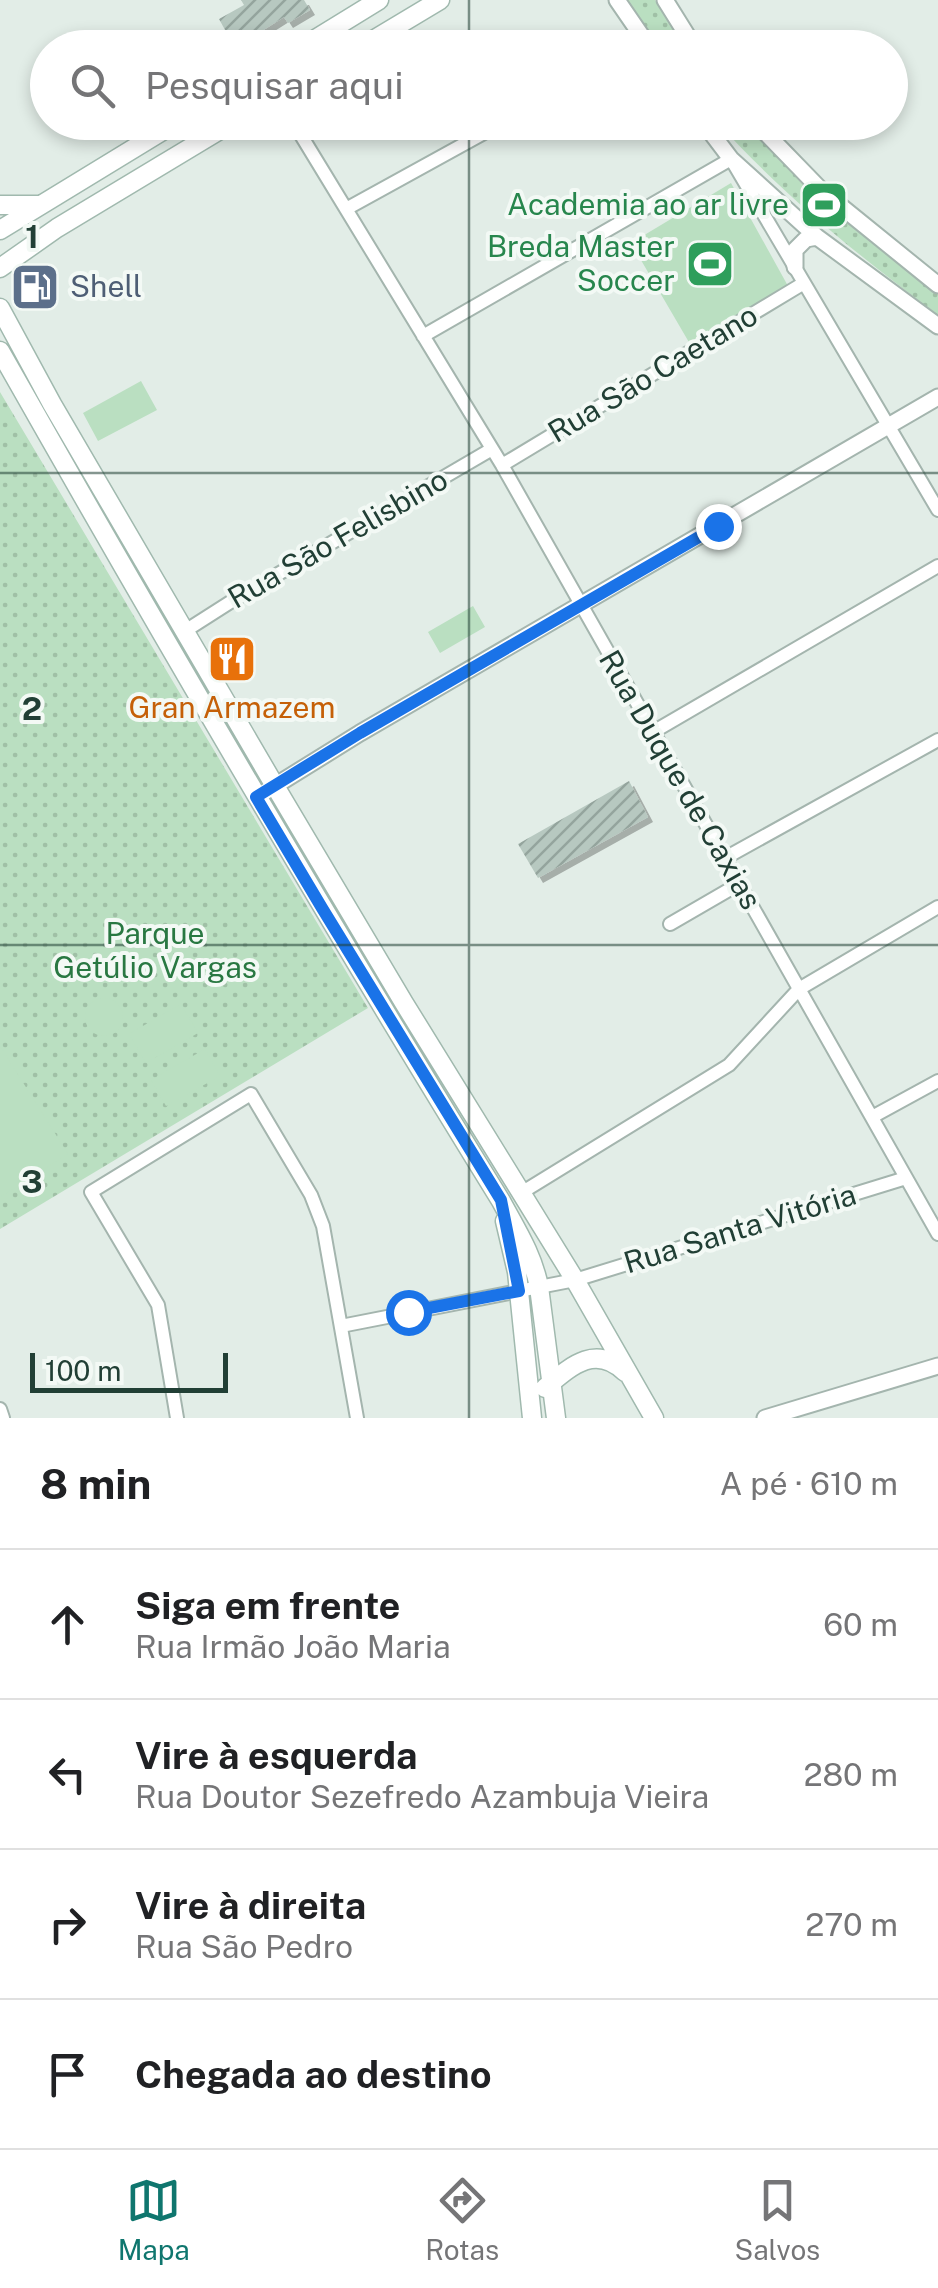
<!DOCTYPE html>
<html lang="pt">
<head>
<meta charset="utf-8">
<style>
  :root { --surface:#fff; --page:#f2f2f2; --text:#202124; --muted:#757577; --line:#e0e0e0; --accent:#0f766e }
  body { margin:0; font-family:"Public Sans",sans-serif; background:var(--page); color:var(--text) }
  .scale { position:absolute; left:30px; bottom:25px; width:198px; box-sizing:border-box; padding-left:10px; border:5px solid #213f35; border-top:0; font-size:28px; line-height:35px; white-space:nowrap; color:#213f35; -webkit-text-stroke:8px #f3f9f5; paint-order:stroke }
  .stop { position:absolute; width:30px; height:30px; margin:-22px; border:8px solid #1a73e8; border-radius:50%; background:#fff }
  .stop.end { background:#1a73e8; border-color:#fff; box-shadow:0 2px 10px #0008 }
  .list { margin:0; padding:0; list-style:none }
  h2 { display:flex; justify-content:space-between; align-items:center; height:130px; margin:0; padding:0 40px; font-size:42px }
  h2 small { font-size:32px; font-weight:400; color:var(--muted) }
  .list li { display:grid; grid-template-columns:65px 1fr auto; gap:30px; align-items:center; box-sizing:border-box; height:150px; padding:0 40px; border-top:2px solid var(--line) }
  .list b { display:block; font-size:38px; white-space:nowrap }
  .list p { margin:0; font-size:32px; white-space:nowrap; color:var(--muted) }
  .list em { font-size:32px; font-style:normal; color:var(--muted) }
  .icon { flex:none; width:55px; height:55px; fill:none; stroke:currentColor; stroke-width:2; stroke-linecap:round; stroke-linejoin:round }
  .map { position:relative; flex:none; width:938px; height:1418px; overflow:hidden }
  .search { position:absolute; background:var(--surface); box-shadow:0 5px 15px #0003; left:30px; right:30px; top:30px; height:110px; display:flex; align-items:center; gap:25px; box-sizing:border-box; padding:0 35px; border-radius:55px; color:var(--muted); font-size:38px }
  .sheet { height:730px; background:var(--surface) }
  nav { display:flex; justify-content:space-around; align-items:center; box-sizing:border-box; height:140px; border-top:2px solid var(--line); background:var(--surface); font-size:28px; color:var(--muted) }
  nav a { display:grid; justify-items:center; gap:5px }
  nav .on { color:var(--accent) }
  .map>svg:first-child { display:block }
</style>
</head>
<body>
<div class="map">
<svg width="938" height="1418" viewBox="0 0 938 1418">
  <defs>
    <pattern id="park-dots" width="8" height="8" patternUnits="userSpaceOnUse" patternTransform="scale(2.5)"><rect width="8" height="8" fill="#badfc1"/><path d="M2 2h.1M6 6h.1" fill="none" stroke="#a0c0a6" stroke-width="1.8" stroke-linecap="round"/></pattern>
    <pattern id="building-hatch" width="6" height="6" patternUnits="userSpaceOnUse" patternTransform="scale(2.5)"><rect width="6" height="6" fill="#b7c8c0"/><path d="M-1 1l2-2M0 6l6-6M5 7l2-2" fill="none" stroke="#94a49d"/></pattern>
    <filter id="shadow"><feDropShadow dx="5" dy="5" stdDeviation="0" flood-color="#0004"/></filter>
  </defs>
  <rect width="100%" height="100%" fill="#e2ede7"/>
  <path fill="url(#park-dots)" d="M 627,0 L 655,0 L 686,47 L 660,47 Z
    M 718,123 L 747,123 L 938,291 L 938,315 C 859,256 784,196 718,123 Z
    M 0,392 L 368,1008 L 0,1229 Z"/>
  <path fill="#badfc1" d="M 731,183 L 788,286 L 690,344 L 631,243 Z
    M 141,381 L 157,410 L 98,441 L 83,413 Z
    M 473,606 L 485,627 L 440,653 L 428,632 Z
    M85 1017a19 19 0 1 1 38 0a19 19 0 1 1-38 0Z
    M 181,1004 L 198,1033 L 146,1063 L 129,1034 Z
    M 0,1046 L 68,1154 L 0,1197 Z
    M 205,1049 L 220,1076 L 166,1106 L 151,1080 Z"/>
  <path fill="url(#building-hatch)" filter="url(#shadow)" d="M 241,0 L 304,0 L 310,10 L 288,23 L 284,17 L 235,48 L 219,19 L 244,5 Z
    M 629,781 L 648,817 L 538,878 L 518,844 Z"/>
  <g fill="none" stroke-linecap="round" stroke-linejoin="round">
    <g stroke="#a4b5ae" stroke-width="16">
      <path id="minor" d="M 293,122 L 502,465 L 938,1234
        M 346,209 L 504,122
        M 423,336 L 731,159 L 938,510
        M 502,465 L 804,283
        M 185,631 L 232,601 L 492,449
        M 653,732 L 938,566
        M 725,858 L 938,740
        M 670,924 L 739,884
        M 872,1117 L 938,1081
        M 521,1193 L 729,1065 L 799,989 L 938,907
        M 341,1326 L 575,1280 L 906,1178
        M 0,1409 L 3,1418
        M 177,1418 L 158,1305 L 91,1192 L 251,1094 L 311,1195 L 323,1226 L 357,1418"/>
    </g>
    <g stroke="#a4b5ae" stroke-width="19">
      <path id="tertiary" d="M 617,0 L 650,48
        M 665,0 L 695,48
        M 703,122 L 731,159 L 817,237 L 938,326
        M 755,122 L 822,191 L 938,285
        M 795,267 L 795,250 L 806,239 L 817,237
        M 257,797 L 360,733 L 938,397
        M 765,1418 L 938,1366"/>
    </g>
    <g stroke="#a0b9ae" stroke-width="21">
      <path id="secondary" d="M 301,48 L 379,0
        M 360,48 L 440,0
        M 0,205 L 38,205
        M 0,230 L 177,122
        M 0,268 L 57,228 L 233,122
        M 0,308 L 52,404 L 275,786 L 404,1003 L 575,1280 L 654,1418
        M 0,351 C 162,637 328,921 501,1201 C 516,1229 533,1255 539,1287 L 556,1418
        M 505,1221 L 517,1272 L 532,1418
        M 545,1388 C 570,1367 595,1343 625,1372"/>
    </g>
    <use href="#minor" stroke="#fff" stroke-width="12"/>
    <use href="#tertiary" stroke="#fff" stroke-width="15"/>
    <use href="#secondary" stroke="#fff" stroke-width="18"/>
  </g>
  <g fill="none" stroke-linecap="round" stroke-linejoin="round">
    <path stroke="#1a73e8" stroke-width="12" d="M 408,1312 L 519,1291 L 501,1200 L 322,908 L 256,797 L 360,733 L 718,526"/>
  </g>
  <path fill="none" stroke="#213f35" stroke-width="2.5" stroke-opacity="0.55" d="M 469,0 L 469,48M 469,122 L 469,1418M 0,473 L 938,473M 0,945 L 938,945"/>
  <defs>
    <g id="stadium-square" transform="scale(2.5)"><rect x="-9" y="-9" width="18" height="18" rx="4" fill="#2e9e5b" stroke="#f3f9f5"/><path d="M0-5a6.5 5 0 1 0 0 10a6.5 5 0 1 0 0-10ZM-3.5-1.8h7v3.6h-7Z" fill="#fff"/></g>
    <g id="fuel-square" transform="scale(2.5)"><rect x="-9" y="-9" width="18" height="18" rx="4" fill="#5c6f8a" stroke="#f3f9f5"/><path d="M-5.5-6h7V0h2V4h1.3V-2.5L3-4.5l.8-.8L6-3V5H2.5V1h-1V6h-7ZM-4.2-4.7v3.2H.2V-4.7Z" fill="#fff"/></g>
    <g id="restaurant-square" transform="scale(2.5)"><rect x="-9" y="-9" width="18" height="18" rx="4" fill="#e8710a" stroke="#f3f9f5"/><path d="M-5-6h1v4h1v-4h1v4h1v-4h1v5L-1.5 .5V6h-2V.5L-5-1ZM5-6V6H3V1.5H1.5Q1.5-4 5-6Z" fill="#fff"/></g>
  </defs>
  <g fill-rule="evenodd">
    <use href="#stadium-square" x="824" y="205"/>
    <use href="#stadium-square" x="710" y="264"/>
    <use href="#fuel-square" x="35" y="287"/>
    <use href="#restaurant-square" x="232" y="659"/>
  </g>
  <g text-anchor="middle" stroke-width="8" stroke-linejoin="round" paint-order="stroke">
    <g font-size="30" fill="#27864d" stroke="#f3f9f5" text-anchor="end">
      <text x="789" y="215">Academia ao ar livre</text>
      <text x="675" y="257">Breda Master<tspan x="675" dy="34">Soccer</tspan></text>
    </g>
    <g font-size="30" fill="#4e5e75" stroke="#f3f9f5" text-anchor="start">
      <text x="70" y="297">Shell</text>
    </g>
    <g font-size="30" fill="#213f35" stroke="#f3f9f5">
      <text transform="translate(653 374) rotate(-31)" y="10">Rua São Caetano</text>
      <text transform="translate(338 539) rotate(-30)" y="10">Rua São Felisbino</text>
      <text transform="translate(680 780) rotate(60)" y="10">Rua Duque de Caxias</text>
      <text transform="translate(740 1229) rotate(-17)" y="10">Rua Santa Vitória</text>
    </g>
    <g font-size="30" fill="#c56008" stroke="#f3f9f5">
      <text x="232" y="718">Gran Armazem</text>
    </g>
    <g font-size="30" fill="#297842" stroke="#f3f9f5">
      <text x="155" y="944">Parque<tspan x="155" dy="34">Getúlio Vargas</tspan></text>
    </g>
  </g>
  <g font-size="32" text-anchor="middle" font-weight="bold" fill="#213f35" stroke="#f3f9f5" stroke-width="8" stroke-linejoin="round" paint-order="stroke">
    <text x="32" y="248">1</text>
    <text x="32" y="720">2</text>
    <text x="32" y="1193">3</text>
  </g>
</svg>
<div class="scale">100 m</div>
<div class="stop" style="left:408px;top:1312px"></div>
<div class="stop end" style="left:718px;top:526px"></div>
<div class="search"><svg class="icon" aria-label="search" viewBox="0 0 24 24"><circle cx="10" cy="10" r="6"/><path d="M15 15l6 6"/></svg>Pesquisar aqui</div>
</div>
<section class="sheet">
<h2>8 min<small>A pé · 610 m</small></h2>
<ul class="list">
<li><svg class="icon" aria-label="ahead" viewBox="0 0 24 24"><path d="M12 20V5M6 11l6-6 6 6"/></svg><div><b>Siga em frente</b><p>Rua Irmão João Maria</p></div><em>60 m</em></li>
<li><svg class="icon" aria-label="left" viewBox="0 0 24 24"><path d="M17 20v-9H6M10 6l-5 5 5 5"/></svg><div><b>Vire à esquerda</b><p>Rua Doutor Sezefredo Azambuja Vieira</p></div><em>280 m</em></li>
<li><svg class="icon" aria-label="right" viewBox="0 0 24 24"><path d="M7 20v-9h11M14 6l5 5-5 5"/></svg><div><b>Vire à direita</b><p>Rua São Pedro</p></div><em>270 m</em></li>
<li><svg class="icon" aria-label="arrive" viewBox="0 0 24 24"><path d="M6 21V4h12l-3 4 3 4H6"/></svg><div><b>Chegada ao destino</b></div></li>
</ul>
</section>
<nav>
<a class="on"><svg class="icon" aria-label="map" viewBox="0 0 24 24"><path d="M3 6l6-2 6 2 6-2v14l-6 2-6-2-6 2zM9 4v14M15 6v14"/></svg>Mapa</a>
<a><svg class="icon" aria-label="directions" viewBox="0 0 24 24"><path d="M12 3l9 9-9 9-9-9zM9 14v-3h6M13 9l2 2-2 2"/></svg>Rotas</a>
<a><svg class="icon" aria-label="saved" viewBox="0 0 24 24"><path d="M7 4h10v16l-5-4-5 4z"/></svg>Salvos</a>
</nav>
</body>
</html>
